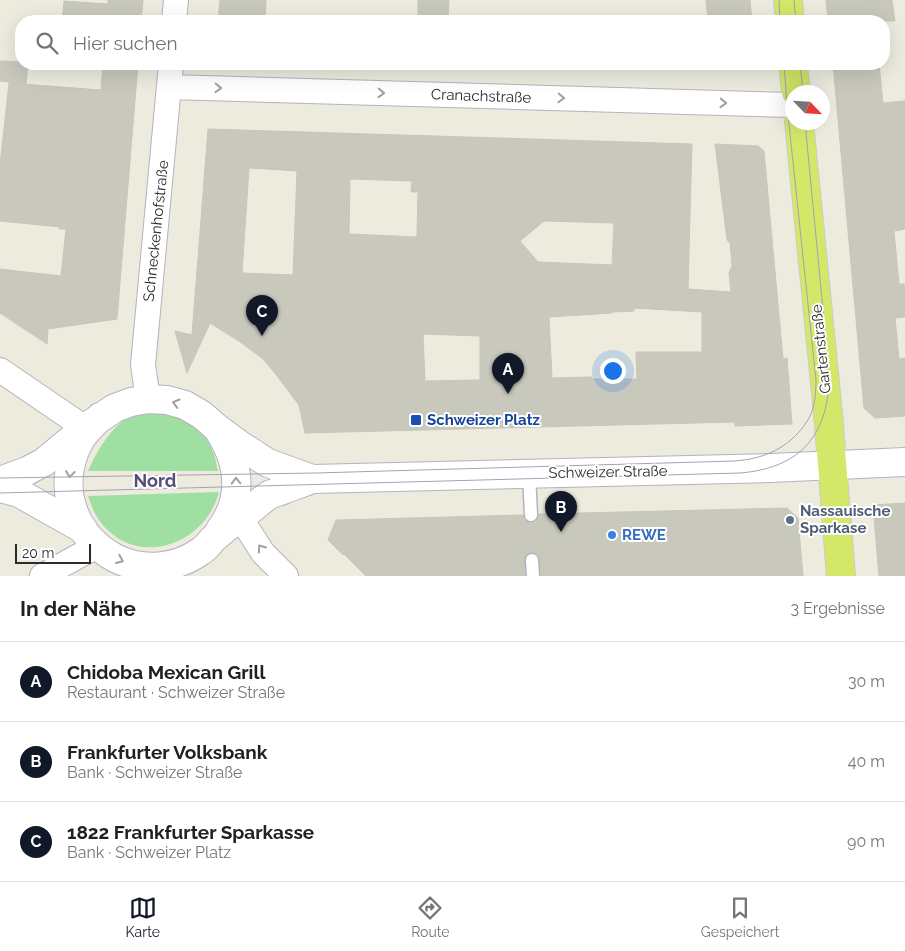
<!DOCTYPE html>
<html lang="de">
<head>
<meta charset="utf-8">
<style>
  :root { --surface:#fff; --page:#f2f2f2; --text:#202124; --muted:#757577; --line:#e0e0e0; --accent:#111827 }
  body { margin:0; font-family:Raleway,sans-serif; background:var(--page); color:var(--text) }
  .compass { position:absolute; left:785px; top:85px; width:45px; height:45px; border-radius:50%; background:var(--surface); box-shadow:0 5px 20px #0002; rotate:115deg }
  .scale { position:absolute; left:15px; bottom:12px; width:76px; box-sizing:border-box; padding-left:5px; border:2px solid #2b2b2b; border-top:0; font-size:14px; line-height:18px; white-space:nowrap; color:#2b2b2b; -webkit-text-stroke:4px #fff; paint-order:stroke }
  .you { position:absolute; left:612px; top:370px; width:18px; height:18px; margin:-12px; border:4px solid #fff; border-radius:50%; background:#1a73e8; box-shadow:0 0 0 8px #1a73e833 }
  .badge { display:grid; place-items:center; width:32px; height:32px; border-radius:50%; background:var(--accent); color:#fff; font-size:16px; font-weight:700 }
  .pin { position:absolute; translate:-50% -41px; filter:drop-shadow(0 1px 2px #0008) }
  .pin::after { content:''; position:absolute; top:26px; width:18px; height:15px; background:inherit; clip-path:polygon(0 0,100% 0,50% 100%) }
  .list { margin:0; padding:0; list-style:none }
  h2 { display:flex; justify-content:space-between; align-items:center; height:65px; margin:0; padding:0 20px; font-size:21px }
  h2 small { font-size:16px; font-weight:400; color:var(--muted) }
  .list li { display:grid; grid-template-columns:32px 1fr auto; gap:15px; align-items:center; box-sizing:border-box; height:80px; padding:0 20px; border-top:1px solid var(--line) }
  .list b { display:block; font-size:19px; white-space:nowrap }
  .list p { margin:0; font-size:16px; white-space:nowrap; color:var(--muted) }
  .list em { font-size:16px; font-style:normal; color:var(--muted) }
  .icon { flex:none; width:28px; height:28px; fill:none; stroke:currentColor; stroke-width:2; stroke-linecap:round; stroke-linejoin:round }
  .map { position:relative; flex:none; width:905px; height:576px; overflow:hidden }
  .search { position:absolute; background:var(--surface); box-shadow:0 5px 20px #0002; left:15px; right:15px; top:15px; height:55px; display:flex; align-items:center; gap:12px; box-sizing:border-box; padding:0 18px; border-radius:20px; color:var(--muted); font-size:19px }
  .sheet { height:305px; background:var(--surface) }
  nav { display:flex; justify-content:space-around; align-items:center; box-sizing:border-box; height:70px; border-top:1px solid var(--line); background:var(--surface); font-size:14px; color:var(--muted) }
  nav a { display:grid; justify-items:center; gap:2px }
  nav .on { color:var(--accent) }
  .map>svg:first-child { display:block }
</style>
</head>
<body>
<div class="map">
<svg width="905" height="576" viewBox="0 0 905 576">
  <rect width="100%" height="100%" fill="#ecebde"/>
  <path fill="#9fdfa2" d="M 147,410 L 176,413 L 198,428 L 208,441 L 214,454 L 218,471 L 88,471 C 97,451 111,426 132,415 C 137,413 142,412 147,410 Z
    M 219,492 C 205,546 135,570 99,520 C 94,513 91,505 88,496 Z"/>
  <path fill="#c8c8bd" stroke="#c7c7b8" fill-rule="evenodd" d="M 108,0 L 143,0 L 141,21 L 62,21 L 64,1 L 108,4 Z
    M 220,0 L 266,0 L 265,21 L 218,21 Z
    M 418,0 L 449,0 L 448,21 L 418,21 Z
    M 706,0 L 750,0 L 752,21 L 708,21 Z
    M 826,0 L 892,0 L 895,21 L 828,21 Z
    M 0,61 L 21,62 L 21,64 L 28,64 L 26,84 L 0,81 Z
    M 103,64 L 138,64 L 117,319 L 48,329 L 47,344 L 0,313 L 0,269 L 61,276 L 66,229 L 59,229 L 60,227 L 0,221 L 0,165 L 9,83 L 101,90 Z
    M 833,64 L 879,64 L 883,103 L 905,101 L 905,229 L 894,231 L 899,284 L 904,284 L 905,294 L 905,317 L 895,318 L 899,359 L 905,358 L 905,416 L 875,418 L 864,408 Z
    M 208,129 L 692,144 L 688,289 L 731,292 L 729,273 L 732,266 L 730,243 L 727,240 L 715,144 L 758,146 L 764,151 L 783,359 L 787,358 L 792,424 L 735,426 L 735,422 L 305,433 L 299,405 L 274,372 L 263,359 L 239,341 L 210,323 L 187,373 L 175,331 L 192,335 ZM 249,168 L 297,171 L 293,275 L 242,273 ZM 350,179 L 412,181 L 411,192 L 418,192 L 417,237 L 349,234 ZM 544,221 L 614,223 L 612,265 L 538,262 L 520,241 ZM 634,308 L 702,312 L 702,352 L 636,352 L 637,379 L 592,379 L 592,377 L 552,378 L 549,317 L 612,313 L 612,312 L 634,311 ZM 423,334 L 480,336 L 480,380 L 425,381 Z
    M 905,503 L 905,576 L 879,576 L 873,505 Z
    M 787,508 L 798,518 L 803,576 L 541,576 L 539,556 L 536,553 L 532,552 L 527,554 L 525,557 L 525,576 L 366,576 L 344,554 L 343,555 L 328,540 L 336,520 L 523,515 L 524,520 L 531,523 L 536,522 L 538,518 L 539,514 Z"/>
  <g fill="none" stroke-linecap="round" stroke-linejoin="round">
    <g stroke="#b5b2be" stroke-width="15">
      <path id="service" d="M 529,474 L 531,515
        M 532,560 L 533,576"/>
    </g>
    <g stroke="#b5b2be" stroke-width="26">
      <path id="minor" d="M 174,21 L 176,0
        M 170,87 L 792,105
        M 0,370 L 85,428
        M 148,399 L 143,365 L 171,64
        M 240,517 L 263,553 L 286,576
        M 42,576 L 97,546"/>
    </g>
    <g stroke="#b5b2be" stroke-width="30">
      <path id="tertiary" d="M 100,417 C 94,424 87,430 82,437 C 70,456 65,481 71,503 C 77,527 93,546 115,558 C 143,572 176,569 201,551 C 206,548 209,544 212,540 C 225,528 240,517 254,507 C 259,503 264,498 269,495 C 273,493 279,492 283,490 C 293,486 302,483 312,479 L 770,468 L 905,462
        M 219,431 C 240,464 244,498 220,530
        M 0,481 L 27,471 L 44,462 L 85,428 L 115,408 L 131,402 L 148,399 L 167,400 L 185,405 L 202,415 L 217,428 L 240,445 L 268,463 L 312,479
        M 0,488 L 19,493 L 83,529"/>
    </g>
    <g stroke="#ccc" stroke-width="30">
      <path id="primary" d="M 788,0 L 790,21
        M 793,64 L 796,92
        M 799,122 L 828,413 L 841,576"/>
    </g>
    <use href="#service" stroke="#fff" stroke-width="12"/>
    <use href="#minor" stroke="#fff" stroke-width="24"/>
    <use href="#tertiary" stroke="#fff" stroke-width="28"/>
    <use href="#primary" stroke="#d3e768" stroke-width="28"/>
    <path stroke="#a6a1b4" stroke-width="1" d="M 779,0 L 780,21
      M 794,0 L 796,21
      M 800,64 L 803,92
      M 0,478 L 316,473 L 735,461 C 741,460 748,460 754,458 C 778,453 800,437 811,414 C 815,404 816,391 816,380 L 787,105 L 784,64
      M 0,493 L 740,473 C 802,468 830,433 829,372 L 805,122"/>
  </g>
  <defs><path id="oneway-chevron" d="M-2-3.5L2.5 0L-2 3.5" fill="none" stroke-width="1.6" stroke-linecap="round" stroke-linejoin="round" transform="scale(1.25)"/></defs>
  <g stroke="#a0a0a0">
    <use href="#oneway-chevron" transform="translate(218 88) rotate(2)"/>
    <use href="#oneway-chevron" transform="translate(381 93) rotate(2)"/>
    <use href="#oneway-chevron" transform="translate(561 98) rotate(2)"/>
    <use href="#oneway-chevron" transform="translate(723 103) rotate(2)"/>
    <use href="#oneway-chevron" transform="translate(176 403) rotate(-164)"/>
    <use href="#oneway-chevron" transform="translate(70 474) rotate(97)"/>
    <use href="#oneway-chevron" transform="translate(236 481) rotate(-92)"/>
    <use href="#oneway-chevron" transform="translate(261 548) rotate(-125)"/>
    <use href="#oneway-chevron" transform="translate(120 560) rotate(23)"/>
  </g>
  <rect fill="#1a4fb4" stroke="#fff" stroke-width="2" x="410" y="414" width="12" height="12" rx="2.5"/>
  <circle fill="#5c6f8a" stroke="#fff" stroke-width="2" cx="790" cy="520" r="5"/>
  <circle fill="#3f7fe0" stroke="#fff" stroke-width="2" cx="612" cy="535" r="5"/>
  <g text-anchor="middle" stroke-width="4" stroke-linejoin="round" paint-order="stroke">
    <g font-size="15" fill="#2b2b2b" stroke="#fff">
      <text transform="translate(481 96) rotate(2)" y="5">Cranachstraße</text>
      <text transform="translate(156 231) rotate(-84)" y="5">Schneckenhofstraße</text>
      <text transform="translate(821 349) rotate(-96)" y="5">Gartenstraße</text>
      <text transform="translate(608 472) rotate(-1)" y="5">Schweizer Straße</text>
    </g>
    <g font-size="15" font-weight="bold" fill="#164399" stroke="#fff" text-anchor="start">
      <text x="427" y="425">Schweizer Platz</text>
    </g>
    <g font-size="15" font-weight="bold" fill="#4e5e75" stroke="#fff" text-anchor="start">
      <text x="800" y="516">Nassauische<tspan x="800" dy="17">Sparkase</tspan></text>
    </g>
    <g font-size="15" font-weight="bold" fill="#366cbe" stroke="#fff" text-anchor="start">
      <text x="622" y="540">REWE</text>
    </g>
    <g font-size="18" font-weight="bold" fill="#584e79" stroke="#fff">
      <text x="155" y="487">Nord</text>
    </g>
  </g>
</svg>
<svg class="compass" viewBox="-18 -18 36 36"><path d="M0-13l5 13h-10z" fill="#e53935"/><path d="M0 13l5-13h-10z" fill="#757577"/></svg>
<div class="scale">20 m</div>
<div class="you"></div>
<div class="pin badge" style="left:508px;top:394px">A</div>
<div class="pin badge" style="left:561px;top:532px">B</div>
<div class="pin badge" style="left:262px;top:336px">C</div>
<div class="search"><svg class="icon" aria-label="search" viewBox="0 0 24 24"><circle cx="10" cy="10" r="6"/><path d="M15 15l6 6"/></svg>Hier suchen</div>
</div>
<section class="sheet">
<h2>In der Nähe<small>3 Ergebnisse</small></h2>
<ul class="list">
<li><span class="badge">A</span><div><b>Chidoba Mexican Grill</b><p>Restaurant · Schweizer Straße</p></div><em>30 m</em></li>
<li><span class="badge">B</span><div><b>Frankfurter Volksbank</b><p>Bank · Schweizer Straße</p></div><em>40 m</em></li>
<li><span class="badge">C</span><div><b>1822 Frankfurter Sparkasse</b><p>Bank · Schweizer Platz</p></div><em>90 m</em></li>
</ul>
</section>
<nav>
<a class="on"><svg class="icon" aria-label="map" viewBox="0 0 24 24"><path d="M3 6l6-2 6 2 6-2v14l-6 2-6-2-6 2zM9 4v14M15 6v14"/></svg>Karte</a>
<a><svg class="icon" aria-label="directions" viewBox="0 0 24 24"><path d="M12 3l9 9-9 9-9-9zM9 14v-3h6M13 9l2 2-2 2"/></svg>Route</a>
<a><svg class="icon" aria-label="saved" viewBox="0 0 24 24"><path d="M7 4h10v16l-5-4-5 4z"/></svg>Gespeichert</a>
</nav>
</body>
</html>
